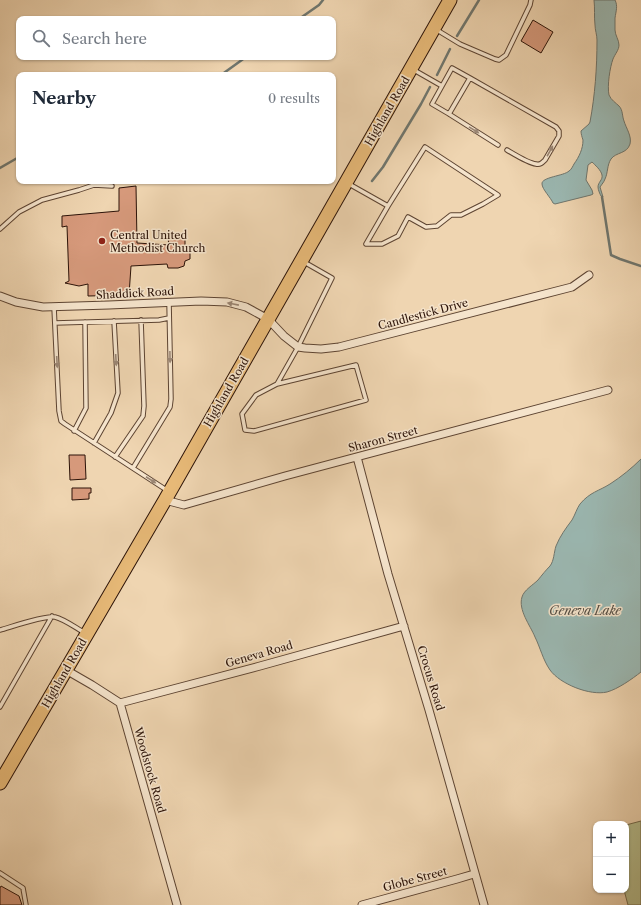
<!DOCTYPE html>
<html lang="en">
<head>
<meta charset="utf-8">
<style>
  :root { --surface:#fff; --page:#f6f6f7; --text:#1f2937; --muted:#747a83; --line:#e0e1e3 }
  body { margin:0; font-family:"Libre Caslon Text",serif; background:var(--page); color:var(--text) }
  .controls { position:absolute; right:12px; bottom:12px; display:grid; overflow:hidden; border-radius:8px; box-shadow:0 1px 3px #0004 }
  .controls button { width:36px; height:36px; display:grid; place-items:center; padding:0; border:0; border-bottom:1px solid var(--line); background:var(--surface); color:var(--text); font:20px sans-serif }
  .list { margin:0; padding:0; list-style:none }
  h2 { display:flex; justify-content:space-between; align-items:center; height:52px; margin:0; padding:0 16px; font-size:17px }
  h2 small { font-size:13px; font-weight:400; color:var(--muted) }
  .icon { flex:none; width:22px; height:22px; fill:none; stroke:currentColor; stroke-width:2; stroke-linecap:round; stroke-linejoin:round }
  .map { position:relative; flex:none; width:641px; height:905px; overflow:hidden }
  .search { position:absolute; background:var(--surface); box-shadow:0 1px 3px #0004; left:16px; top:16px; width:320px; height:44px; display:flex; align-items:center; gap:10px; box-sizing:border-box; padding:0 14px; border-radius:8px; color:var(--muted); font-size:15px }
  .panel { position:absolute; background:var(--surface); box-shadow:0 1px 3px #0004; left:16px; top:72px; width:320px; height:112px; border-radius:8px }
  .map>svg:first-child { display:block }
</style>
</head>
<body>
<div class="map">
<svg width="641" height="905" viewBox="0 0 641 905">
  <rect width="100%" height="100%" fill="#efd5b1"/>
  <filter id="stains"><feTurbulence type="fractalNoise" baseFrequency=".005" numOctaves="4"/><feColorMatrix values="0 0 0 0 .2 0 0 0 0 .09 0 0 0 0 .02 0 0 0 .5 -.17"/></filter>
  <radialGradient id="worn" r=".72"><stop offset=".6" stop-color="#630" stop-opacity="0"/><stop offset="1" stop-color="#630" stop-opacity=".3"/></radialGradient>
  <path fill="#b5be8e" stroke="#70684b" d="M 641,821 L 641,905 L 628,905 L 624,890 L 626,890 L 626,825 Z"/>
  <path fill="#9bb8b2" stroke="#6f766e" d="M 594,0 L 615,0 C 618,6 616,11 615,18 C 615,22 615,26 615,30 C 615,35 619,40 619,45 C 619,50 615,54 613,59 C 610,67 607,86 609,95 C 611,100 616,103 619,106 C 623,110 622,116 624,121 C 626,128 632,136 630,144 C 627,154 616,152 611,159 C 607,165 608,173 605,179 C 604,182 602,184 600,187 L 603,197 L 601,196 C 600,194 598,190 598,187 C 598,182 603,180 602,175 C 601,170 595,165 592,162 L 588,165 L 586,180 L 592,190 L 593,194 L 591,195 L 555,204 L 553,203 C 551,198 542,189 542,184 C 541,177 564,176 569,171 C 571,170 573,166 574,164 C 579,157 583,149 583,140 C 582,137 581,134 581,131 L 589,124 L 590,122 C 595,95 597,68 597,40 C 597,35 595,30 595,25 C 594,17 595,8 594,0 Z
    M 641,459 L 641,672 C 632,679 618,689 607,692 C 590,696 560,684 550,670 C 543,660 540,647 535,637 C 530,625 518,610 522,597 C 524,590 533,585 538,580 C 542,575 546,570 550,566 C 554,561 554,552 556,546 C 560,536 566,528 572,520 C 575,515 577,508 580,504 C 590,492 599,491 610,484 C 621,477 632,468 641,459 Z"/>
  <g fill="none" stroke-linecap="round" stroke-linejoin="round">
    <path stroke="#6f766e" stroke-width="2.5" d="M 299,19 L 319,5 L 323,0
      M 457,36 L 479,0
      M 221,75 L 246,57
      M 437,75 L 450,49
      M 0,168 L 19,157
      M 372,181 L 383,167 L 421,104 L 430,87
      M 602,197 L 611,255 L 620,259 L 641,266"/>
  </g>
  <path fill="#d6997b" stroke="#2c1308" d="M 533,20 L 553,32 L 541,53 L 521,41 Z
    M 136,186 L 137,243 L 169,245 L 168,239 L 185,238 L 185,246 L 190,246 L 190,259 L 185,261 L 184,266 L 178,268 L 168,268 L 167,264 L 131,266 L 129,295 L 88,296 L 88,284 L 79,286 L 65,283 L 69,281 L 67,226 L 62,227 L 62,216 L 119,211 L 119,188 Z
    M 69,455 L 85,455 L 86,479 L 70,480 Z
    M 72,488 L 91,488 L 91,493 L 89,493 L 89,499 L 72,500 Z
    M 1,886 L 19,896 L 22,905 L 0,905 L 0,888 Z"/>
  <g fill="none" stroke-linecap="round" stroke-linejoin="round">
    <g stroke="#5d4432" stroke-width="5.5">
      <path id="lane" d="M 437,30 L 460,44 L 495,59 L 499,60 L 506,55 L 530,5 L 531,0
        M 414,70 L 442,86 L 452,68 L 470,78 L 449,114 L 432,104 L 442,86
        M 470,78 L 556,127 L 559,131 L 559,136 L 545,160 C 542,163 540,165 536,164 C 528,163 514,154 507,150
        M 449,114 L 498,145
        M 349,184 L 388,206 L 366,244 L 382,244 L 398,236 L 408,217 L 426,227 L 437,226 L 451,215 L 461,215 L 483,204 L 498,195 L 425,147 L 388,206
        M 0,229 L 19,212 L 42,200 L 79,190 L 94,185 L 112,186
        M 54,307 L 59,411 L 61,421 L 65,424 L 168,491
        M 55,323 L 159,320 L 169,318
        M 277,384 L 356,365 L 366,400 L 254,431 L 245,430 L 242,414 L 256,395 L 277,384 L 298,347 L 332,278 L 304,262
        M 74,431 L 86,408 L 85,322
        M 94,443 L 111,413 L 118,393 L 114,321
        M 115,457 L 143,416 L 144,406 L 141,320
        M 133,468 L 170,407 L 171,399 L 169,302
        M 0,630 C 11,627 46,615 55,617 C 64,619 76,628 85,633
        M 0,707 L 52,616
        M 0,873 L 23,888 L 26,905"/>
    </g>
    <g stroke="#5d4432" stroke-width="9">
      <path id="street" d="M 0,296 L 16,302 L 43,307 L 109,305 L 201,301 L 227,302 L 246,307 L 268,319 L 284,336 L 298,347 L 305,348 L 321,349 L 339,347 L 572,287 L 589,275
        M 357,457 L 388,574 L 429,710 L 484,905
        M 165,500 L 184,505 L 285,476 L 608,390
        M 66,670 L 92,685 L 120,703 L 177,905
        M 120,703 L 260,666 L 404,626
        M 362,905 L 457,879 L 474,874"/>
    </g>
    <g stroke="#2c1308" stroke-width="15">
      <path id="highway" d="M 0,783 L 165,500 L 450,0"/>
    </g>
    <use href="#lane" stroke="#f5e4cc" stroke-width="3.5"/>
    <use href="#street" stroke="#f5e4cc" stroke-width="7"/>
    <use href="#highway" stroke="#e8ba78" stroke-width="13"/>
  </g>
  <defs><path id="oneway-solid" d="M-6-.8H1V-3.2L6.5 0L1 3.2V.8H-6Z"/></defs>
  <g fill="#9b8674">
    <use href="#oneway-solid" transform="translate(474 130) rotate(32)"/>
    <use href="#oneway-solid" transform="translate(550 151) rotate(-61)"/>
    <use href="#oneway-solid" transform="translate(233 304) rotate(-169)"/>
    <use href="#oneway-solid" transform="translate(170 357) rotate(89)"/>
    <use href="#oneway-solid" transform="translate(116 360) rotate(87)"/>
    <use href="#oneway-solid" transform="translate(57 362) rotate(87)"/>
    <use href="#oneway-solid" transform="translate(151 480) rotate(33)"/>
  </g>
  <circle fill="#8f2418" stroke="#f5e4cc" stroke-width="1.5" cx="102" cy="241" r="4"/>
  <g text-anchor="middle" stroke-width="3" stroke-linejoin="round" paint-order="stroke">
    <g font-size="11" fill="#2c1308" stroke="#f5e4cc">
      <text transform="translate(387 111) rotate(-60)" y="4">Highland Road</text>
      <text transform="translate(135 293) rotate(-3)" y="4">Shaddick Road</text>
      <text transform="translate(423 314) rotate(-15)" y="4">Candlestick Drive</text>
      <text transform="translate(226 392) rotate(-60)" y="4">Highland Road</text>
      <text transform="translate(383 439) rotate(-15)" y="4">Sharon Street</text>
      <text transform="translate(259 654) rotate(-16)" y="4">Geneva Road</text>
      <text transform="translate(64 673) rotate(-60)" y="4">Highland Road</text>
      <text transform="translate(431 678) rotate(73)" y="4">Crocus Road</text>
      <text transform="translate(150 770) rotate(74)" y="4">Woodstock Road</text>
      <text transform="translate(415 879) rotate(-15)" y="4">Globe Street</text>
    </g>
    <g font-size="11" fill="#2c1308" stroke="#f5e4cc" text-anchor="start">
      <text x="110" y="239">Central United<tspan x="110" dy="13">Methodist Church</tspan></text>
    </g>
    <g font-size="12" font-style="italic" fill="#534d44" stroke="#f5e4cc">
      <text x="585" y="615">Geneva Lake</text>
    </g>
  </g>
  <rect width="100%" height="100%" filter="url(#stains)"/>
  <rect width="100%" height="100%" fill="url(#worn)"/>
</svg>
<div class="controls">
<button>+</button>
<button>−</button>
</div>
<div class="search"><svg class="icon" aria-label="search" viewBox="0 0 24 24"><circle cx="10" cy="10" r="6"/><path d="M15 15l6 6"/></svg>Search here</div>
<section class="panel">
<h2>Nearby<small>0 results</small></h2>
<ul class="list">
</ul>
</section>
</div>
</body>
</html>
